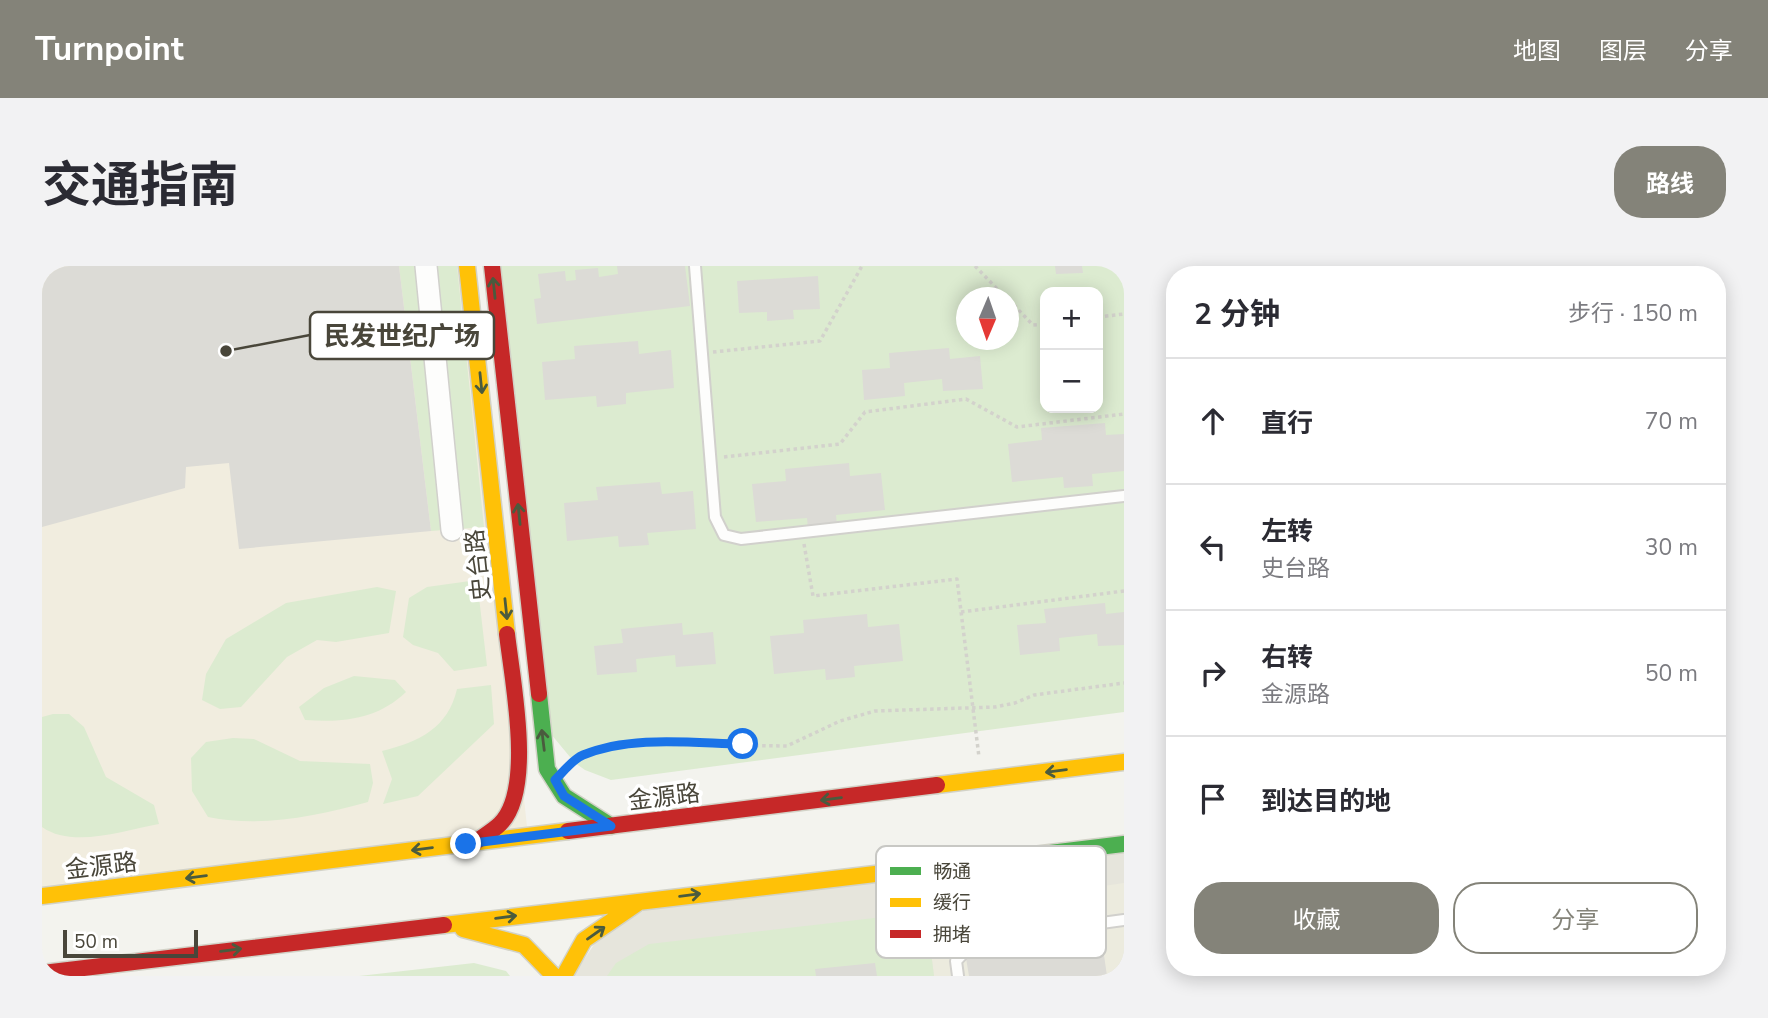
<!DOCTYPE html>
<html lang="zh">
<head>
<meta charset="utf-8">
<style>
  :root { --surface:#fff; --page:#f2f2f3; --text:#2b2b33; --muted:#7c7c81; --line:#e1e1e2; --accent:#848379 }
  body { margin:0; font-family:"Nunito Sans","Noto Sans SC",sans-serif; background:var(--page); color:var(--text) }
  .controls { position:absolute; right:21px; top:21px; display:grid; overflow:hidden; border-radius:14px; box-shadow:0 4px 18px #0003 }
  .controls button { width:63px; height:63px; display:grid; place-items:center; padding:0; border:0; border-bottom:2px solid var(--line); background:var(--surface); color:var(--text); font:35px sans-serif }
  .compass { position:absolute; left:914px; top:21px; width:63px; height:63px; border-radius:50%; background:var(--surface); box-shadow:0 4px 18px #0003; rotate:182deg }
  .scale { position:absolute; left:21px; bottom:18px; width:135px; box-sizing:border-box; padding-left:7px; border:4px solid #49463a; border-top:0; font-size:19px; line-height:24px; white-space:nowrap; color:#49463a; -webkit-text-stroke:5px #fff; paint-order:stroke }
  .stop { position:absolute; width:21px; height:21px; margin:-16px; border:5px solid #1a73e8; border-radius:50%; background:#fff }
  .stop.end { background:#1a73e8; border-color:#fff; box-shadow:0 2px 7px #0008 }
  .list { margin:0; padding:0; list-style:none }
  h2 { display:flex; justify-content:space-between; align-items:center; height:91px; margin:0; padding:0 28px; font-size:30px }
  h2 small { font-size:23px; font-weight:400; color:var(--muted) }
  .list li { display:grid; grid-template-columns:46px 1fr auto; gap:21px; align-items:center; box-sizing:border-box; height:126px; padding:0 28px; border-top:2px solid var(--line) }
  .list b { display:block; font-size:26px; white-space:nowrap }
  .list p { margin:0; font-size:23px; white-space:nowrap; color:var(--muted) }
  .list em { font-size:23px; font-style:normal; color:var(--muted) }
  .actions { display:flex; gap:14px; padding:21px 28px }
  .actions a { flex:1; padding:16px 0; border:2px solid var(--accent); border-radius:28px; text-align:center; font-size:24px; color:var(--accent) }
  .actions .main { background:var(--accent); color:#fff }
  .icon { flex:none; width:38px; height:38px; fill:none; stroke:currentColor; stroke-width:2; stroke-linecap:round; stroke-linejoin:round }
  .map { position:relative; flex:none; width:1082px; height:710px; overflow:hidden; border-radius:28px }
  header { display:flex; align-items:center; gap:42px; box-sizing:border-box; height:98px; padding:0 35px; background:var(--accent); color:#fff }
  header strong { font-size:33px }
  nav { display:flex; gap:38px; margin-inline-start:auto; font-size:24px }
  .intro { display:flex; align-items:center; justify-content:space-between; box-sizing:border-box; height:168px; padding:0 42px }
  h1 { margin:0; font-size:49px }
  .button { padding:18px 32px; border-radius:28px; background:var(--accent); color:#fff; font-size:24px; font-weight:700 }
  main { display:flex; gap:42px; padding:0 42px }
  aside { flex:1; background:var(--surface); border-radius:28px; box-shadow:0 4px 18px #0003 }
  .map>svg:first-child { display:block }
</style>
</head>
<body>
<header>
<strong>Turnpoint</strong>
<nav><a>地图</a><a>图层</a><a>分享</a></nav>
</header>
<div class="intro"><h1>交通指南</h1><a class="button">路线</a></div>
<main>
<div class="map">
<svg width="1082" height="710" viewBox="0 0 1082 710">
  <rect width="100%" height="100%" fill="#f3f3ee"/>
  <path fill="#e6e5dc" d="M 1082,584 L 1082,710 L 531,710 L 555,674 L 606,642 Z"/>
  <path fill="#f1eddf" d="M 0,0 L 425,0 L 486,570 L 0,631 Z"/>
  <path fill="#ecebde" d="M 1082,617 L 1082,710 L 892,710 L 884,646 Z"/>
  <path fill="#dcebd0" fill-rule="evenodd" d="M 357,0 L 415,0 L 442,261 L 389,265 Z
    M 450,0 L 1082,0 L 1082,446 L 569,514 L 543,504 L 533,497 L 499,456 ZM 1003,26 L 1056,26 L 1056,142 L 1003,142 ZM 925,32 L 967,32 L 967,74 L 925,74 Z
    M 435,314 L 445,400 L 412,405 L 396,387 L 371,379 L 361,371 L 367,332 L 385,321 Z
    M 335,321 L 354,325 L 347,367 L 294,376 L 275,374 L 245,391 L 199,441 L 178,443 L 160,434 L 164,408 L 184,373 L 244,337 Z
    M 312,410 L 353,414 L 364,426 C 336,453 301,457 263,454 L 257,441 L 282,422 Z
    M 449,419 L 452,458 L 376,530 L 341,538 L 350,513 L 340,485 C 377,476 406,462 415,423 Z
    M 11,448 L 27,448 L 42,461 L 64,511 L 112,539 L 117,558 C 82,564 31,583 0,561 L 0,451 Z
    M 191,472 L 212,473 L 258,495 L 328,498 L 331,517 L 326,536 C 274,550 220,562 166,551 L 150,525 L 149,492 L 164,476 Z
    M 884,646 L 892,710 L 565,710 L 574,697 L 607,678 Z
    M 432,697 L 464,705 L 468,710 L 317,710 Z"/>
  <path fill="#dcdbd6" d="M 0,0 L 357,0 L 389,265 L 197,283 L 187,197 L 144,201 L 143,222 L 0,261 Z
    M 575,0 L 643,0 L 648,40 L 495,58 L 492,33 L 499,32 L 496,8 L 523,5 L 524,15 L 534,14 L 533,4 L 556,2 L 557,11 L 576,8 Z
    M 1013,0 L 1040,0 L 1041,7 L 1014,8 Z
    M 776,10 L 778,43 L 751,44 L 752,53 L 725,55 L 725,46 L 697,47 L 695,15 Z
    M 596,75 L 597,88 L 629,84 L 632,122 L 584,127 L 584,138 L 555,141 L 554,130 L 503,134 L 500,96 L 533,93 L 532,80 Z
    M 907,82 L 908,93 L 938,90 L 941,123 L 901,125 L 900,113 L 862,117 L 863,130 L 822,134 L 820,104 L 848,102 L 847,87 Z
    M 1063,157 L 1064,169 L 1082,168 L 1082,205 L 1050,208 L 1051,220 L 1022,222 L 1021,211 L 970,216 L 966,178 L 1000,174 L 999,162 Z
    M 807,197 L 808,210 L 839,207 L 843,244 L 794,249 L 795,260 L 766,263 L 765,252 L 714,256 L 710,218 L 744,215 L 743,203 Z
    M 618,216 L 620,228 L 651,225 L 654,263 L 605,267 L 607,279 L 577,281 L 576,270 L 525,275 L 522,237 L 556,234 L 554,221 Z
    M 1063,337 L 1064,348 L 1082,346 L 1082,379 L 1056,380 L 1055,368 L 1017,372 L 1018,385 L 978,389 L 975,359 L 1004,357 L 1002,343 Z
    M 825,348 L 826,361 L 857,358 L 861,395 L 812,400 L 813,411 L 784,414 L 783,403 L 732,408 L 728,370 L 762,367 L 761,354 Z
    M 640,357 L 641,369 L 671,366 L 674,398 L 634,401 L 633,389 L 594,393 L 595,406 L 555,409 L 552,380 L 581,377 L 579,363 Z
    M 1059,668 L 1065,710 L 927,710 L 923,686 Z
    M 833,697 L 835,710 L 774,710 L 773,703 Z"/>
  <g fill="none" stroke-linecap="round" stroke-linejoin="round">
    <g stroke="#d1d0cc" stroke-width="14">
      <path id="lane" d="M 653,0 L 673,251 L 682,269 L 699,273 L 1082,230
        M 916,710 L 914,695 L 934,674 L 1082,654"/>
    </g>
    <g stroke="#d1d0cc" stroke-width="24">
      <path id="street" d="M 384,0 L 410,264"/>
    </g>
    <g stroke="#d2d2c7" stroke-width="19">
      <path id="fast" d="M 497,428 L 505,503 L 522,530 L 569,560
        M 850,606 L 1082,578"/>
    </g>
    <g stroke="#d2d2c7" stroke-width="19">
      <path id="slow" d="M 425,0 L 465,368
        M 895,519 L 1082,496
        M 0,630 L 526,565
        M 402,659 L 850,606
        M 421,663 L 482,679 L 512,710
        M 522,710 L 542,674 L 596,637"/>
    </g>
    <g stroke="#d2d2c7" stroke-width="19">
      <path id="jam" d="M 450,0 L 497,428
        M 526,565 L 895,519
        M 432,577 C 440,571 451,565 458,558 C 493,524 470,413 465,368
        M 0,707 L 402,659"/>
    </g>
    <path stroke="#d3d2cc" stroke-width="3.5" stroke-dasharray="3.5 3.5" stroke-linecap="butt" d="M 933,0 L 964,32
      M 967,34 L 991,59 L 1003,58
      M 1056,51 L 1082,48
      M 671,86 L 778,75 L 820,0
      M 682,191 L 798,178 L 823,146 L 924,133 L 975,161 L 1082,148
      M 762,278 L 771,330 L 915,313 L 937,491
      M 919,346 L 1082,325
      M 529,499 L 539,490 L 571,481 L 603,478 L 745,480 L 798,455 L 833,445 L 953,441 L 973,437 L 992,429 L 1082,417"/>
    <use href="#lane" stroke="#fdfdfc" stroke-width="10"/>
    <use href="#street" stroke="#fdfdfc" stroke-width="21"/>
    <use href="#fast" stroke="#4caf50" stroke-width="16"/>
    <use href="#slow" stroke="#ffc107" stroke-width="16"/>
    <use href="#jam" stroke="#c62828" stroke-width="16"/>
  </g>
  <defs><path id="oneway-shaft" d="M-6 0H5M1.5-3L5.5 0L1.5 3" fill="none" stroke-width="1.6" stroke-linecap="round" stroke-linejoin="round" transform="scale(1.75)"/></defs>
  <g stroke="#4a5b3e">
    <use href="#oneway-shaft" transform="translate(452 22) rotate(-96)"/>
    <use href="#oneway-shaft" transform="translate(439 117) rotate(84)"/>
    <use href="#oneway-shaft" transform="translate(477 248) rotate(-96)"/>
    <use href="#oneway-shaft" transform="translate(464 343) rotate(84)"/>
    <use href="#oneway-shaft" transform="translate(501 474) rotate(-97)"/>
    <use href="#oneway-shaft" transform="translate(1014 505) rotate(173)"/>
    <use href="#oneway-shaft" transform="translate(789 533) rotate(173)"/>
    <use href="#oneway-shaft" transform="translate(380 583) rotate(173)"/>
    <use href="#oneway-shaft" transform="translate(154 611) rotate(173)"/>
    <use href="#oneway-shaft" transform="translate(648 629) rotate(-7)"/>
    <use href="#oneway-shaft" transform="translate(464 651) rotate(-7)"/>
    <use href="#oneway-shaft" transform="translate(554 667) rotate(-35)"/>
    <use href="#oneway-shaft" transform="translate(189 684) rotate(-7)"/>
  </g>
  <g fill="none" stroke-linecap="round" stroke-linejoin="round">
    <path stroke="#1a73e8" stroke-width="9" d="M 424,578 L 569,560 L 522,530 L 513,514 C 521,506 531,493 541,489 C 589,469 650,477 701,478"/>
  </g>
  <g text-anchor="middle" stroke-width="7" stroke-linejoin="round" paint-order="stroke">
    <g font-size="24" fill="#49463a" stroke="#fff">
      <text transform="translate(436 299) rotate(-96)" y="8">史台路</text>
      <text transform="translate(622 531) rotate(-7)" y="8">金源路</text>
      <text transform="translate(59 600) rotate(-7)" y="8">金源路</text>
    </g>
  </g>
  <rect x="834" y="580" width="230" height="112" rx="10" fill="#fff" stroke="#c8c8c4" stroke-width="2"/>
  <rect x="848" y="601" width="31" height="8" fill="#4caf50"/>
  <rect x="848" y="632" width="31" height="9" fill="#ffc107"/>
  <rect x="848" y="664" width="31" height="8" fill="#c62828"/>
  <g font-size="19" fill="#49463a">
    <text x="891" y="612">畅通</text>
    <text x="891" y="643">缓行</text>
    <text x="891" y="675">拥堵</text>
  </g>
  <path fill="none" stroke="#49463a" stroke-width="2.5" d="M184 85L268 69"/>
  <circle fill="#49463a" stroke="#fff" stroke-width="2.5" cx="184" cy="85" r="7"/>
  <rect fill="#fff" stroke="#49463a" stroke-width="2.5" x="268" y="46" width="184" height="47" rx="7"/>
  <g font-size="26" text-anchor="middle" font-weight="bold" fill="#49463a">
    <text x="360" y="79">民发世纪广场</text>
  </g>
</svg>
<div class="controls">
<button>+</button>
<button>−</button>
</div>
<svg class="compass" viewBox="-18 -18 36 36"><path d="M0-13l5 13h-10z" fill="#e53935"/><path d="M0 13l5-13h-10z" fill="#7c7c81"/></svg>
<div class="scale">50 m</div>
<div class="stop" style="left:701px;top:478px"></div>
<div class="stop end" style="left:424px;top:578px"></div>
</div>
<aside>
<h2>2 分钟<small>步行 · 150 m</small></h2>
<ul class="list">
<li><svg class="icon" aria-label="ahead" viewBox="0 0 24 24"><path d="M12 20V5M6 11l6-6 6 6"/></svg><div><b>直行</b></div><em>70 m</em></li>
<li><svg class="icon" aria-label="left" viewBox="0 0 24 24"><path d="M17 20v-9H6M10 6l-5 5 5 5"/></svg><div><b>左转</b><p>史台路</p></div><em>30 m</em></li>
<li><svg class="icon" aria-label="right" viewBox="0 0 24 24"><path d="M7 20v-9h11M14 6l5 5-5 5"/></svg><div><b>右转</b><p>金源路</p></div><em>50 m</em></li>
<li><svg class="icon" aria-label="arrive" viewBox="0 0 24 24"><path d="M6 21V4h12l-3 4 3 4H6"/></svg><div><b>到达目的地</b></div></li>
</ul>
<div class="actions"><a class="main">收藏</a><a>分享</a></div>
</aside>
</main>
</body>
</html>
